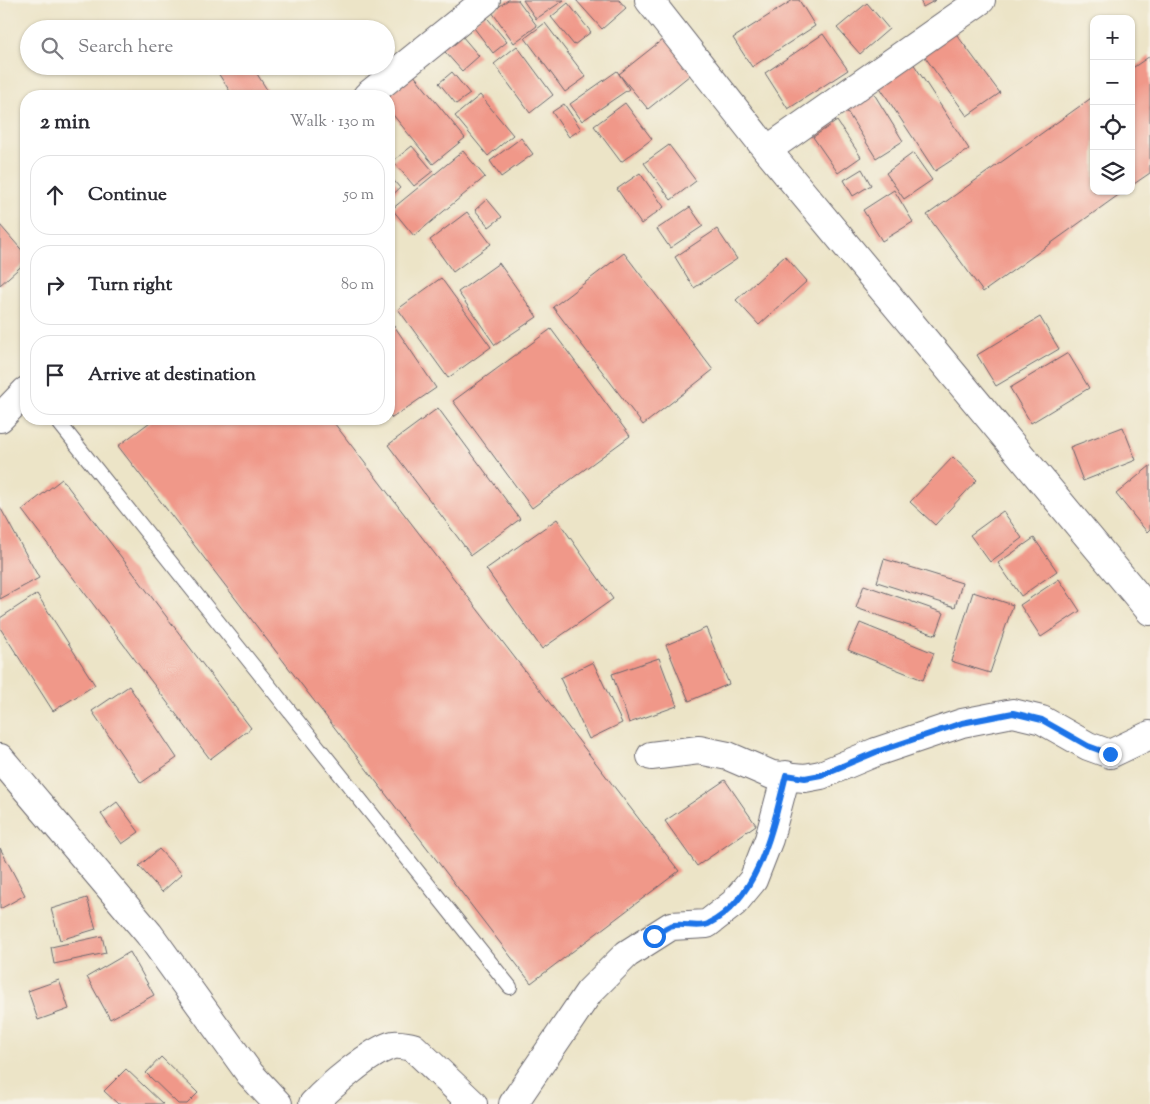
<!DOCTYPE html>
<html lang="en">
<head>
<meta charset="utf-8">
<style>
  :root { --surface:#fff; --page:#f7f7f7; --text:#2b2b33; --muted:#7c7c81; --line:#e1e1e2 }
  body { margin:0; font-family:"Sorts Mill Goudy",serif; background:var(--page); color:var(--text) }
  .controls { position:absolute; right:15px; top:15px; display:grid; overflow:hidden; border-radius:10px; box-shadow:0 1px 4px #0004 }
  .controls button { width:45px; height:45px; display:grid; place-items:center; padding:0; border:0; border-bottom:1px solid var(--line); background:var(--surface); color:var(--text); font:25px sans-serif }
  .stop { position:absolute; width:15px; height:15px; margin:-11px; border:4px solid #1a73e8; border-radius:50%; background:#fff }
  .stop.end { background:#1a73e8; border-color:#fff; box-shadow:0 1px 5px #0008 }
  .list { margin:0; padding:0; list-style:none }
  h2 { display:flex; justify-content:space-between; align-items:center; height:65px; margin:0; padding:0 20px; font-size:21px }
  h2 small { font-size:16px; font-weight:400; color:var(--muted) }
  .list li { display:grid; grid-template-columns:32px 1fr auto; gap:15px; align-items:center; box-sizing:border-box; height:80px; margin:0 10px 10px; padding:0 10px; border:1px solid var(--line); border-radius:20px }
  .list b { display:block; font-size:19px; white-space:nowrap }
  .list em { font-size:16px; font-style:normal; color:var(--muted) }
  .icon { flex:none; width:28px; height:28px; fill:none; stroke:currentColor; stroke-width:2; stroke-linecap:round; stroke-linejoin:round }
  .map { position:relative; flex:none; width:1150px; height:1104px; overflow:hidden }
  .search { position:absolute; background:var(--surface); box-shadow:0 1px 4px #0004; left:20px; top:20px; width:375px; height:55px; display:flex; align-items:center; gap:12px; box-sizing:border-box; padding:0 18px; border-radius:28px; color:var(--muted); font-size:19px }
  .panel { position:absolute; background:var(--surface); box-shadow:0 1px 4px #0004; left:20px; top:90px; width:375px; height:335px; border-radius:20px }
  .map>svg:first-child { display:block }
</style>
</head>
<body>
<div class="map">
<svg width="1150" height="1104" viewBox="0 0 1150 1104">
  <rect width="100%" height="100%" fill="#f7f3e8"/>
  <filter id="ink" filterUnits="userSpaceOnUse"><feTurbulence type="fractalNoise" baseFrequency=".02" numOctaves="2"/><feDisplacementMap in="SourceGraphic" scale="10" xChannelSelector="R" yChannelSelector="G"/><feConvolveMatrix kernelMatrix="1 2 1 2 8 2 1 2 1" color-interpolation-filters="sRGB"/></filter>
  <filter id="wash" filterUnits="userSpaceOnUse"><feTurbulence type="fractalNoise" baseFrequency=".0096" numOctaves="4" result="noise"/><feDisplacementMap in="SourceGraphic" scale="20" xChannelSelector="R" yChannelSelector="G"/><feGaussianBlur stdDeviation="1.12" result="paint"/><feColorMatrix in="noise" values="0 0 0 0 0 0 0 0 0 0 0 0 0 0 0 0 0 1.4 0 .05"/><feComposite in="paint" operator="in"/></filter>
  <g filter="url(#wash)">
    <rect width="100%" height="100%" fill="#ece4c7"/>
    <g id="blocks">
      <path fill="#f09889" d="M 508,0 L 518,0 L 537,26 L 514,43 L 492,12 Z
        M 523,0 L 564,0 L 536,19 Z
        M 576,0 L 619,0 L 626,8 L 602,29 Z
        M 793,0 L 799,0 L 815,26 L 752,67 L 733,38 Z
        M 920,0 L 936,0 L 923,7 Z
        M 568,3 L 591,32 L 574,45 L 551,17 Z
        M 867,3 L 889,29 L 860,54 L 837,28 Z
        M 484,14 L 507,42 L 493,53 L 471,24 Z
        M 545,23 L 586,77 L 565,92 L 525,38 Z
        M 951,27 L 1000,93 L 967,116 L 920,50 Z
        M 456,29 L 479,56 L 462,71 L 438,44 Z
        M 672,32 L 700,67 L 648,109 L 619,74 Z
        M 823,34 L 848,70 L 788,109 L 765,73 Z
        M 517,46 L 553,95 L 530,113 L 494,64 Z
        M 1150,56 L 1150,173 L 1131,186 L 1131,69 Z
        M 913,63 L 969,149 L 935,171 L 879,86 Z
        M 229,66 L 252,66 L 271,96 L 233,96 L 218,73 Z
        M 617,71 L 629,89 L 582,121 L 570,104 Z
        M 452,72 L 470,94 L 456,104 L 439,83 Z
        M 413,74 L 465,138 L 433,164 L 389,110 L 389,96 L 387,96 Z
        M 871,89 L 903,141 L 876,158 L 843,105 Z
        M 480,95 L 513,135 L 488,156 L 455,116 Z
        M 1094,96 L 1094,191 L 1124,191 L 983,292 L 927,215 Z
        M 625,103 L 652,139 L 621,162 L 594,126 Z
        M 564,104 L 581,129 L 569,137 L 552,112 Z
        M 837,121 L 861,157 L 838,173 L 813,137 Z
        M 521,138 L 533,154 L 501,177 L 490,161 Z
        M 669,145 L 696,181 L 671,200 L 644,163 Z
        M 412,146 L 433,171 L 414,186 L 393,161 Z
        M 463,151 L 485,177 L 414,236 L 392,209 Z
        M 913,153 L 932,180 L 904,199 L 886,173 Z
        M 862,169 L 871,185 L 853,196 L 844,180 Z
        M 640,173 L 664,207 L 641,224 L 617,189 Z
        M 389,175 L 400,188 L 389,198 Z
        M 894,190 L 913,222 L 882,241 L 863,210 Z
        M 487,199 L 502,217 L 489,227 L 475,210 Z
        M 690,207 L 703,226 L 670,248 L 657,229 Z
        M 467,212 L 491,244 L 453,272 L 430,240 Z
        M 0,225 L 26,255 L 26,262 L 0,285 Z
        M 717,229 L 737,259 L 694,288 L 675,257 Z
        M 624,253 L 713,370 L 643,425 L 553,307 Z
        M 785,256 L 807,281 L 759,325 L 736,300 Z
        M 499,263 L 537,317 L 495,345 L 458,292 Z
        M 441,278 L 491,347 L 448,378 L 398,309 Z
        M 1040,317 L 1059,349 L 996,386 L 977,355 Z
        M 393,324 L 436,388 L 392,418 L 389,414 L 389,327 Z
        M 551,329 L 630,436 L 532,508 L 453,401 Z
        M 1068,353 L 1089,388 L 1031,423 L 1010,388 Z
        M 438,408 L 520,519 L 471,555 L 388,445 Z
        M 154,419 L 331,419 L 679,871 L 531,983 L 118,446 Z
        M 1123,427 L 1136,460 L 1083,481 L 1070,447 Z
        M 953,457 L 977,480 L 935,525 L 910,502 Z
        M 1150,466 L 1150,529 L 1147,532 L 1116,494 Z
        M 62,479 L 251,728 L 210,759 L 22,510 Z
        M 0,507 L 39,578 L 0,599 Z
        M 1003,511 L 1022,538 L 990,562 L 970,535 Z
        M 557,519 L 613,599 L 542,649 L 486,569 Z
        M 1034,538 L 1057,571 L 1021,596 L 998,563 Z
        M 884,559 L 962,583 L 955,607 L 877,582 Z
        M 1059,579 L 1080,611 L 1041,637 L 1020,605 Z
        M 864,585 L 944,613 L 936,635 L 856,608 Z
        M 973,592 L 1013,605 L 990,673 L 951,661 Z
        M 37,594 L 95,685 L 53,711 L 0,628 L 0,618 Z
        M 860,623 L 934,653 L 923,680 L 848,650 Z
        M 706,628 L 729,684 L 689,701 L 666,645 Z
        M 659,658 L 677,706 L 629,723 L 612,674 Z
        M 593,662 L 622,723 L 589,739 L 560,678 Z
        M 129,686 L 177,758 L 141,783 L 92,711 Z
        M 725,780 L 756,825 L 697,866 L 665,821 Z
        M 117,802 L 139,832 L 122,844 L 101,814 Z
        M 0,848 L 25,895 L 0,909 Z
        M 159,849 L 182,874 L 162,892 L 139,866 Z
        M 87,898 L 96,929 L 60,940 L 51,909 Z
        M 102,936 L 106,953 L 54,964 L 51,947 Z
        M 130,952 L 154,995 L 110,1019 L 87,977 Z
        M 59,980 L 69,1009 L 38,1020 L 28,991 Z
        M 161,1057 L 198,1093 L 187,1104 L 178,1104 L 146,1073 Z
        M 126,1069 L 163,1104 L 118,1104 L 104,1091 Z"/>
    </g>
  </g>
  <g filter="url(#ink)">
    <use href="#blocks" fill-opacity="0" stroke="#69666c" stroke-width="1"/>
    <g fill="none" stroke-linecap="round" stroke-linejoin="round">
      <g stroke="#69666c" stroke-width="16">
        <path id="lane" d="M 56,419 L 510,987"/>
      </g>
      <g stroke="#69666c" stroke-width="30">
        <path id="street" d="M 767,150 L 981,0
          M 651,756 L 699,750 L 728,756 L 772,775 L 805,778 L 821,775 L 876,752 L 962,723 L 1013,713 L 1042,720 L 1088,746 L 1110,754 L 1150,735
          M 0,758 L 149,934 L 250,1074 L 278,1104
          M 313,1104 C 328,1088 372,1050 393,1045 C 399,1044 406,1046 413,1047 L 473,1104
          M 513,1104 L 589,992 L 627,954 L 671,926 L 707,924 L 734,903 L 753,880 L 769,839 L 786,775"/>
      </g>
      <g stroke="#69666c" stroke-width="30">
        <path id="secondary" d="M 649,0 L 767,150 L 1150,611
          M 367,96 L 486,0
          M 0,418 L 26,391"/>
      </g>
      <use href="#lane" stroke="#fff" stroke-width="14"/>
      <use href="#street" stroke="#fff" stroke-width="28"/>
      <use href="#secondary" stroke="#fff" stroke-width="28"/>
    </g>
  </g>
  <g fill="none" stroke-linecap="round" stroke-linejoin="round" filter="url(#ink)">
    <path stroke="#1a73e8" stroke-width="6" d="M 654,936 C 659,933 665,928 670,926 C 682,922 697,929 708,924 C 760,898 773,826 786,775 L 805,778 L 821,775 L 876,752 L 962,723 L 1013,713 L 1042,720 L 1088,746 L 1110,754"/>
  </g>
</svg>
<div class="controls">
<button>+</button>
<button>−</button>
<button><svg class="icon" aria-label="locate" viewBox="0 0 24 24"><circle cx="12" cy="12" r="6"/><path d="M12 2v4M12 18v4M2 12h4M18 12h4"/></svg></button>
<button><svg class="icon" aria-label="layers" viewBox="0 0 24 24"><path d="M12 4l9 5-9 5-9-5zM3 14l9 5 9-5"/></svg></button>
</div>
<div class="stop" style="left:654px;top:936px"></div>
<div class="stop end" style="left:1110px;top:754px"></div>
<div class="search"><svg class="icon" aria-label="search" viewBox="0 0 24 24"><circle cx="10" cy="10" r="6"/><path d="M15 15l6 6"/></svg>Search here</div>
<section class="panel">
<h2>2 min<small>Walk · 130 m</small></h2>
<ul class="list">
<li><svg class="icon" aria-label="ahead" viewBox="0 0 24 24"><path d="M12 20V5M6 11l6-6 6 6"/></svg><div><b>Continue</b></div><em>50 m</em></li>
<li><svg class="icon" aria-label="right" viewBox="0 0 24 24"><path d="M7 20v-9h11M14 6l5 5-5 5"/></svg><div><b>Turn right</b></div><em>80 m</em></li>
<li><svg class="icon" aria-label="arrive" viewBox="0 0 24 24"><path d="M6 21V4h12l-3 4 3 4H6"/></svg><div><b>Arrive at destination</b></div></li>
</ul>
</section>
</div>
</body>
</html>
